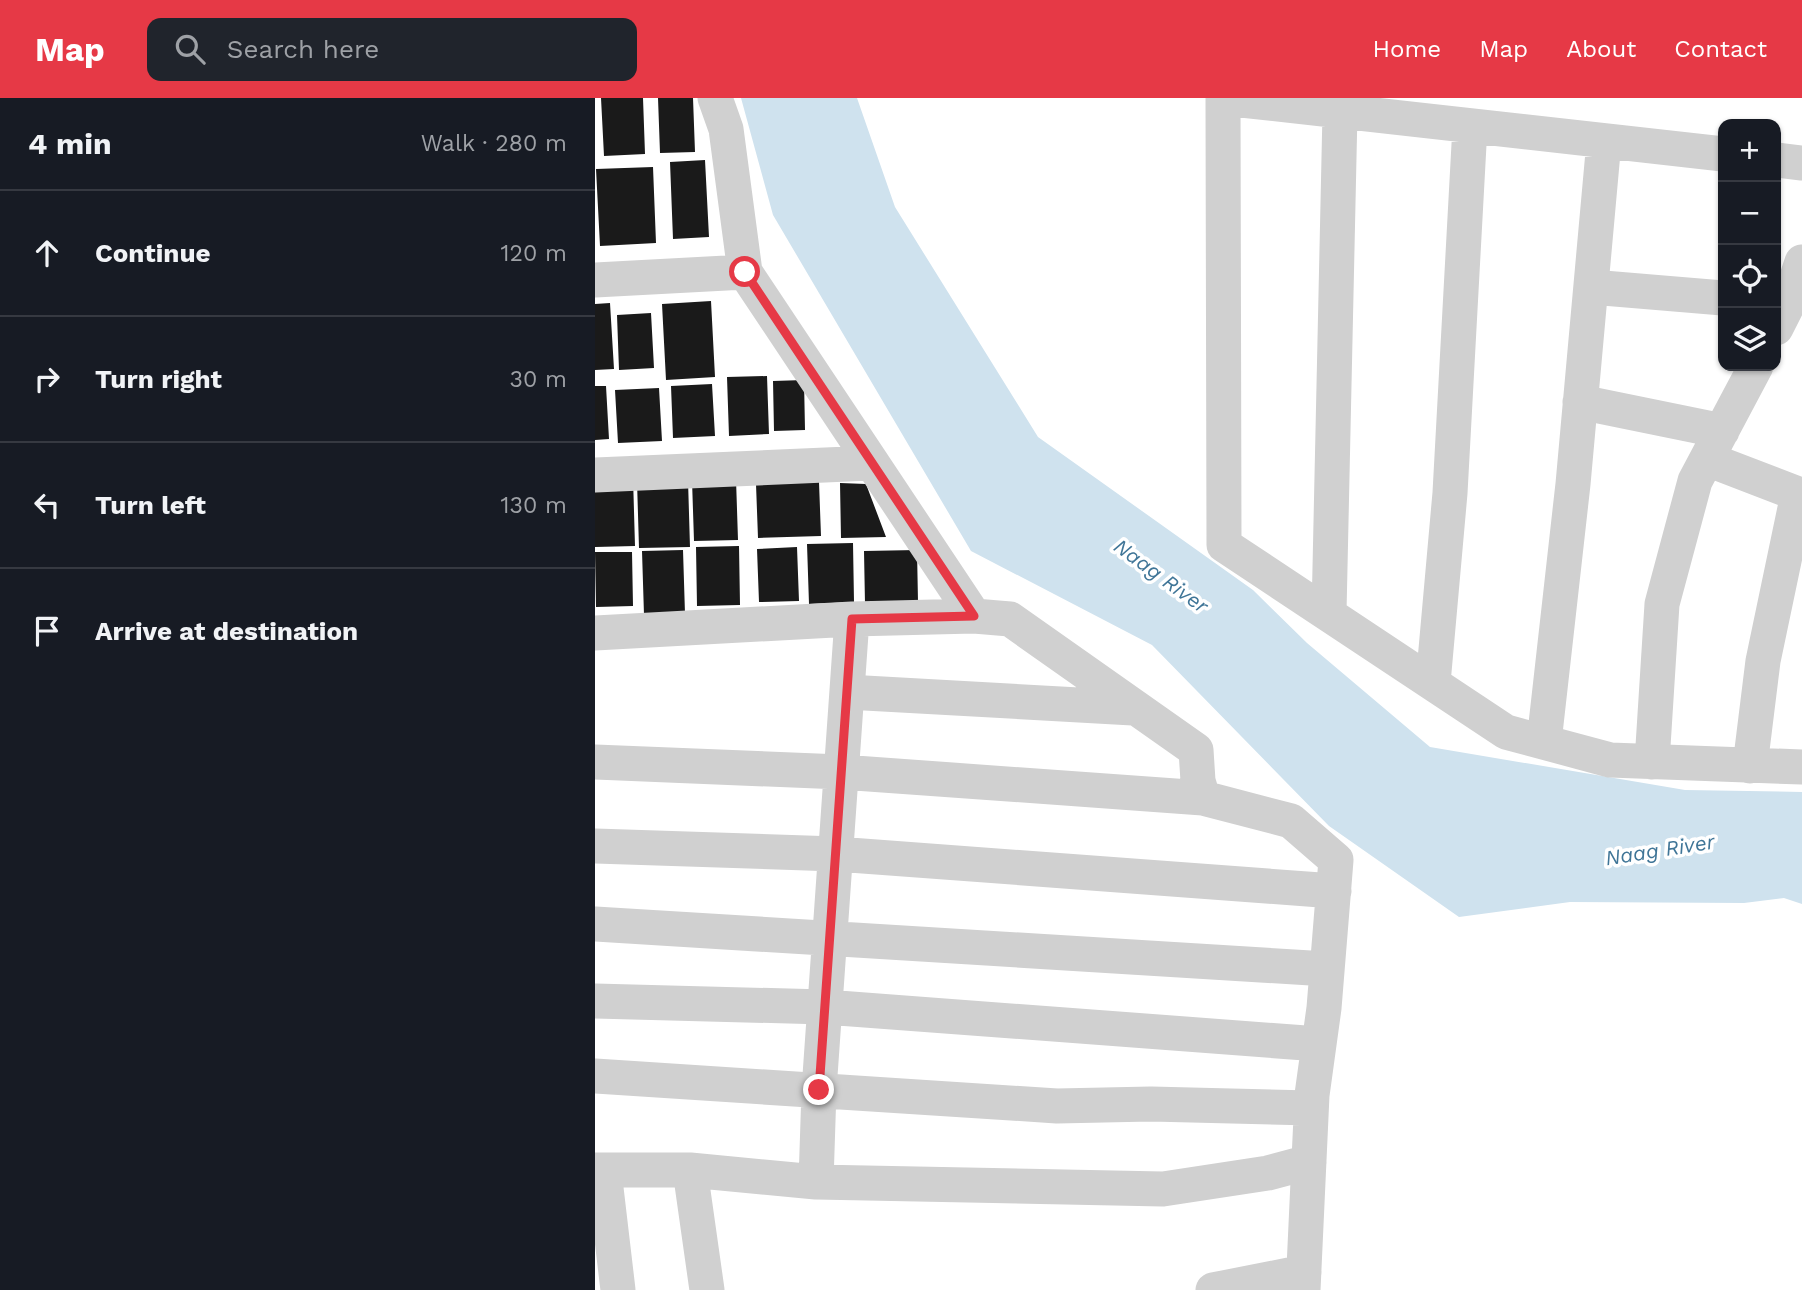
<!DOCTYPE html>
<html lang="en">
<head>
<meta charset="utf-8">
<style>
  :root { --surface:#171b24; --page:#20242c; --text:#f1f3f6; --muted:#9ea1a6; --line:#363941; --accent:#e63946 }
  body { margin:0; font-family:"Work Sans",sans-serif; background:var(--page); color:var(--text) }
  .controls { position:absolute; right:21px; top:21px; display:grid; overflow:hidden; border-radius:14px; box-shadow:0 2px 5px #0004 }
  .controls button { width:63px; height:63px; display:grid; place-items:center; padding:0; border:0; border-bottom:2px solid var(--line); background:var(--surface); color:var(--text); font:35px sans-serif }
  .stop { position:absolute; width:21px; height:21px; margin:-16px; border:5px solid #e63946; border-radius:50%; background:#fff }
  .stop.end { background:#e63946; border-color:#fff; box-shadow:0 2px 7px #0008 }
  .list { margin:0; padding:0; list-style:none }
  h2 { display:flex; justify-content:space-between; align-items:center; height:91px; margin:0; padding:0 28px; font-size:30px }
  h2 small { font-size:23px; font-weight:400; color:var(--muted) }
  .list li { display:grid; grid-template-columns:46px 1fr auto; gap:21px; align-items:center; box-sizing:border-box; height:126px; padding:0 28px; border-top:2px solid var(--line) }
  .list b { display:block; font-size:26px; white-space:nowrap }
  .list em { font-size:23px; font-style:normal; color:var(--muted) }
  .icon { flex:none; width:38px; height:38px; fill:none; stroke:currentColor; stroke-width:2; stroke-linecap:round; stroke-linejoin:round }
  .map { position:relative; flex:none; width:1207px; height:1192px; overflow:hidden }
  header { display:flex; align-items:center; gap:42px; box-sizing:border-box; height:98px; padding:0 35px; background:var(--accent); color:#fff }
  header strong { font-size:33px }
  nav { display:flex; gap:38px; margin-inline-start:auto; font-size:24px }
  .search { width:490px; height:63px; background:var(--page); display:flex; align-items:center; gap:18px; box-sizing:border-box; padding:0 24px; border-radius:14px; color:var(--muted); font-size:26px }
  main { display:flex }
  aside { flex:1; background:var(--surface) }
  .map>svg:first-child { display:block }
</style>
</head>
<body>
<header>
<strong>Map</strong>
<div class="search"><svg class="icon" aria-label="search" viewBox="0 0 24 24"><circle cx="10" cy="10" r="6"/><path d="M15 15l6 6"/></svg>Search here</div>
<nav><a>Home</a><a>Map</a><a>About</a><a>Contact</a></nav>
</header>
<main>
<aside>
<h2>4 min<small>Walk · 280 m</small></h2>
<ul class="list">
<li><svg class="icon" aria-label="ahead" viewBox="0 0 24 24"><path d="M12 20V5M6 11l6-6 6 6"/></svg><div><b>Continue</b></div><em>120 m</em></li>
<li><svg class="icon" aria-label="right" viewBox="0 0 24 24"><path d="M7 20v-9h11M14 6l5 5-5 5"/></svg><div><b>Turn right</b></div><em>30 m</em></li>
<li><svg class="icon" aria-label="left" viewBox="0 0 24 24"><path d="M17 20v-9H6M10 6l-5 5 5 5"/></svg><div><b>Turn left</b></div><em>130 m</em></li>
<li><svg class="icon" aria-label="arrive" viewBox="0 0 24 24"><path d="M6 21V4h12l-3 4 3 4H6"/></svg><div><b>Arrive at destination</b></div></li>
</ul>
</aside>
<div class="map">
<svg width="1207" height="1192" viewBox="0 0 1207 1192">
  <rect width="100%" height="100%" fill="#fff"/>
  <path fill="#cfe2ee" d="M 146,0 L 262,0 L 300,109 L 443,339 L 658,492 L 712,545 L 835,649 L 1090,692 L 1207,694 L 1207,806 L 1189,800 L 1149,805 L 975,804 L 864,819 L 734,728 L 557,547 L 376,453 L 178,117 Z"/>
  <path fill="#1a1a1a" d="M 6,0 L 48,0 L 50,56 L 9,58 Z
    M 63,0 L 98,0 L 100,54 L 65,55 Z
    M 110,62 L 114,139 L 78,141 L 75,64 Z
    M 58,69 L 61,145 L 5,148 L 1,71 Z
    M 116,203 L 120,279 L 71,282 L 67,206 Z
    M 15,205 L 19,271 L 0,272 L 0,206 Z
    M 56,215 L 59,270 L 24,272 L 22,217 Z
    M 172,278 L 174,336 L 134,338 L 132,279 Z
    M 209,282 L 210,332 L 179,333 L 178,283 Z
    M 117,286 L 120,338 L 78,340 L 76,288 Z
    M 0,288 L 11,288 L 14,341 L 0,342 Z
    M 64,290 L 67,343 L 23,345 L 20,292 Z
    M 38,379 L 40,448 L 0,449 L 0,381 Z
    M 141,381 L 143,442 L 99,443 L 97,382 Z
    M 93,382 L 95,449 L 44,450 L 42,383 Z
    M 224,384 L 226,438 L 163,440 L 161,386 Z
    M 245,385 L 271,386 L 291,439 L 246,440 Z
    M 258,445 L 259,504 L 214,506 L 212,446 Z
    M 144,448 L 145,507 L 102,508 L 101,449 Z
    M 202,449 L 204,503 L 164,504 L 162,451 Z
    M 88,452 L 90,516 L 49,517 L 47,453 Z
    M 322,452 L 323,504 L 270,506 L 269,453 Z
    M 0,454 L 37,454 L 38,508 L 1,509 Z"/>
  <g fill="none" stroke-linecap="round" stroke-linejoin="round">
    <path stroke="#d0d0d0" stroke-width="35" d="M 120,0 L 131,31 L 150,174 L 379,518
      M 628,0 L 1128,56
      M 628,1 L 629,447 L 911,634 L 1015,662 L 1207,669
      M 1181,62 L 1207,65
      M 0,182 L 150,174
      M 996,189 L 1128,200
      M 1181,230 L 1193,206 L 1207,164
      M 985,304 L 1127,333
      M 1112,361 L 1203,396 L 1168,563 L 1155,668
      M 0,377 L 276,365
      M 734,515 L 745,14
      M 257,521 L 379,518 L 415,521 L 601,652 L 603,683 L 608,700
      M 0,535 L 257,521 L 224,992 L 221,1084
      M 838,585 L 855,395 L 875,28
      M 252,594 L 538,610
      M 949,644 L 978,386 L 1009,43
      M 0,664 L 246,674 L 608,700 L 696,723 L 741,762 L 729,910 L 717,997 L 708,1192
      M 1057,664 L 1067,506 L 1100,383 L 1161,268
      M 0,748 L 241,756 L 739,793
      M 0,826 L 732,871
      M 0,903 L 230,909 L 724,946
      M 0,978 L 462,1008 L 556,1006 L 716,1010
      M 0,1072 L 95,1072 L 112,1192
      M 95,1072 L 221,1084 L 568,1091 L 673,1075 L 714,1064
      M 9,1073 L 23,1192
      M 618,1192 L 709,1174"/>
  </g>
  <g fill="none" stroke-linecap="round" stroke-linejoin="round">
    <path stroke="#e63946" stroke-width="9" d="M 150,174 L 379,518 L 257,521 L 224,992"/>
  </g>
  <g text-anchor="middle" stroke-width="7" stroke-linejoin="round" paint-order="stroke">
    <g font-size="21" font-style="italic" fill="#3f7597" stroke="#fff">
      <text transform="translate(566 478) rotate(36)" y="7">Naag River</text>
      <text transform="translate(1065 752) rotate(-9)" y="7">Naag River</text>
    </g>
  </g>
</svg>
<div class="controls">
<button>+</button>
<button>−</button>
<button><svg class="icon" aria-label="locate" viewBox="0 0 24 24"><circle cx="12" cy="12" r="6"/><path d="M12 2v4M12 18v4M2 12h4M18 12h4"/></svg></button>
<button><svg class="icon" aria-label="layers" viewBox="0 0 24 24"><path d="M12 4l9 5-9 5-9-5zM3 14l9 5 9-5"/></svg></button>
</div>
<div class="stop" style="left:150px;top:174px"></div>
<div class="stop end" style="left:224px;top:992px"></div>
</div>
</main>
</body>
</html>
